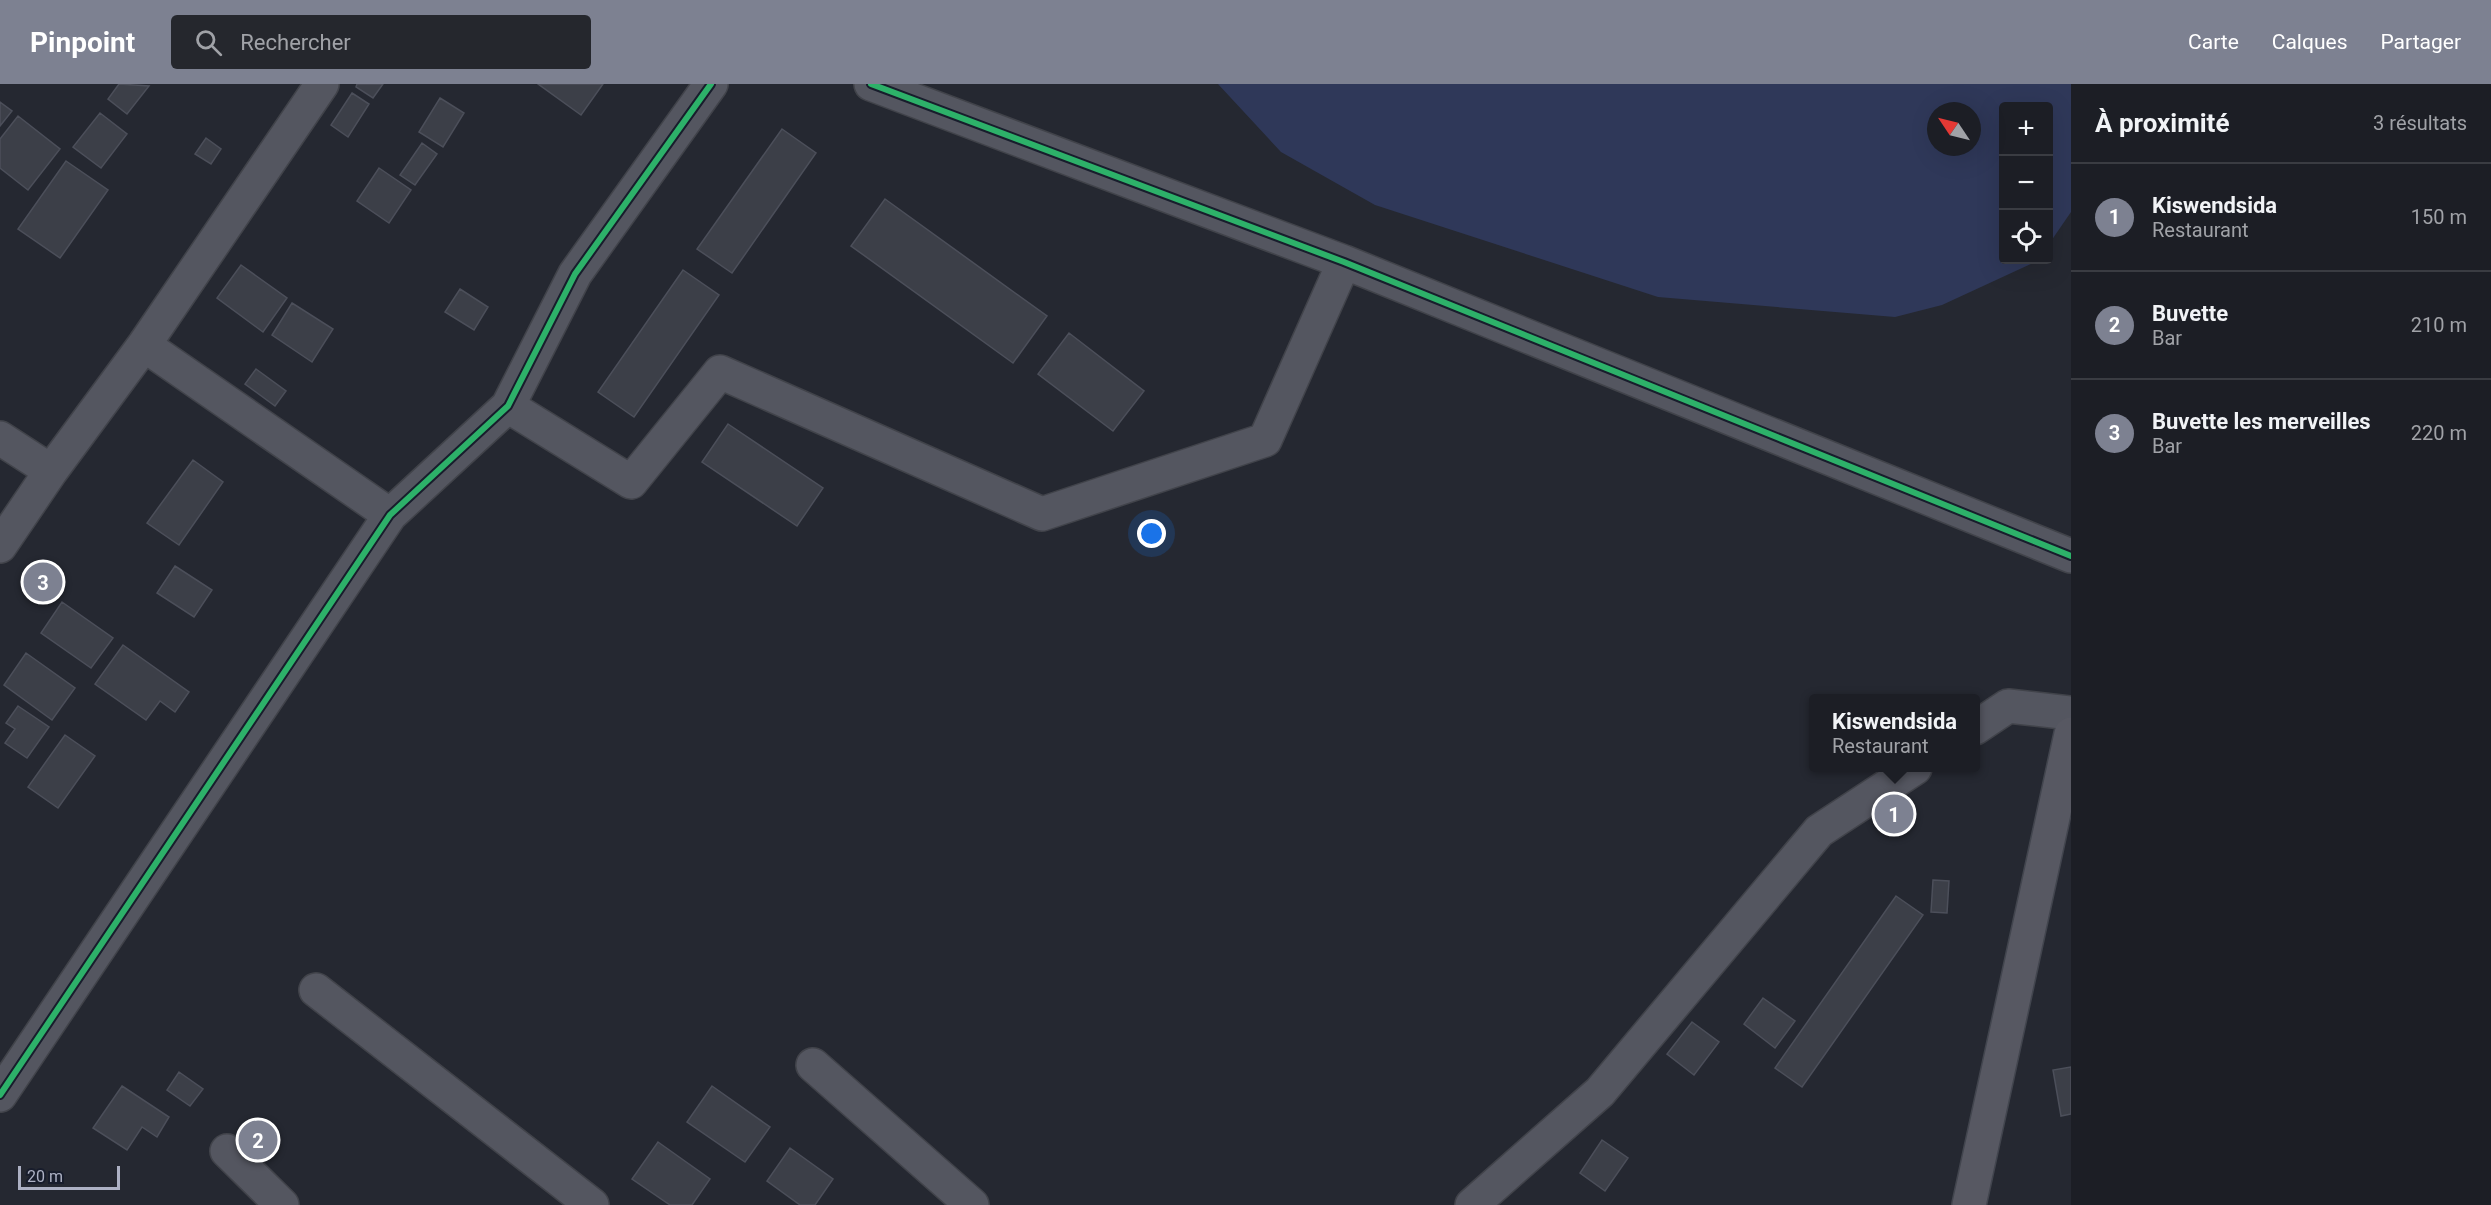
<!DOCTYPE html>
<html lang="fr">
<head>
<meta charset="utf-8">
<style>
  :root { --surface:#1c1e25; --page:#25272d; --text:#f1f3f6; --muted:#a0a2a7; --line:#3a3c42; --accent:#7d8191 }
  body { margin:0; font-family:Roboto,sans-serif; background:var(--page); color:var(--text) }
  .controls { position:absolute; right:18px; top:18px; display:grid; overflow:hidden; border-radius:6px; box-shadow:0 6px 24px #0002 }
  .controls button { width:54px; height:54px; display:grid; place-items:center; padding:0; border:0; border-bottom:2px solid var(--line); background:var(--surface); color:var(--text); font:30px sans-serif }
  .compass { position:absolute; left:1927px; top:18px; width:54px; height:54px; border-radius:50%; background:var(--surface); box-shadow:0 6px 24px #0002; rotate:305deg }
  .scale { position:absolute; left:18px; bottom:15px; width:102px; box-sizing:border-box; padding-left:6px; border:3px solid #adb1c4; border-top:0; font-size:16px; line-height:21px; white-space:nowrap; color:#adb1c4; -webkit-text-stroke:4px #181d2c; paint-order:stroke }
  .you { position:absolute; left:1152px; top:450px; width:21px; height:21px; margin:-15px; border:4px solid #fff; border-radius:50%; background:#1a73e8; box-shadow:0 0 0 9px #1a73e833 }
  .badge { display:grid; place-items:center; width:39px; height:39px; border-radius:50%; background:var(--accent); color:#fff; font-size:20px; font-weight:700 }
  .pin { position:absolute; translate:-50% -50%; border:3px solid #fff; box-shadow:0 2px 6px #0006 }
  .popup { position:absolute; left:1809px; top:610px; width:171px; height:78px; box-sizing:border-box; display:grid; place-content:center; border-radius:6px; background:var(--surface); filter:drop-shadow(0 2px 4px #0005); font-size:20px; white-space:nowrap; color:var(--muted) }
  .popup b { font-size:22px; color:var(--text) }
  .popup::after { content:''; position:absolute; left:50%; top:100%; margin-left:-12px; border:12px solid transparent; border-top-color:var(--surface) }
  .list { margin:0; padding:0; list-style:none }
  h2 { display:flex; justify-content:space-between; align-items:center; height:78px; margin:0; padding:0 24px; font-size:26px }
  h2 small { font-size:20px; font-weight:400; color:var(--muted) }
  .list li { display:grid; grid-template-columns:39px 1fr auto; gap:18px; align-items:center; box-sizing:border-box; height:108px; padding:0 24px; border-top:2px solid var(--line) }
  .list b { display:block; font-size:22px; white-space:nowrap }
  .list p { margin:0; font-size:20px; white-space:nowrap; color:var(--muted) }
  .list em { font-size:20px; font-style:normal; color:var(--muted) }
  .icon { flex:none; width:33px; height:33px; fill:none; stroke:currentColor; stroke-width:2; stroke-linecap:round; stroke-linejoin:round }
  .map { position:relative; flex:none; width:2071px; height:1121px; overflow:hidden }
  header { display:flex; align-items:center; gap:36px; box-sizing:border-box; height:84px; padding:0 30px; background:var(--accent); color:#fff }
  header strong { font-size:28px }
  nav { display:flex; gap:33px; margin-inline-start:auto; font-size:21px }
  .search { width:420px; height:54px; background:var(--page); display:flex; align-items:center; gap:15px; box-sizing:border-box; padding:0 21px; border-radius:6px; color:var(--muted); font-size:22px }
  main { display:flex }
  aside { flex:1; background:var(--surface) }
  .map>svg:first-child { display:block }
</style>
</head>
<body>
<header>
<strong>Pinpoint</strong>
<div class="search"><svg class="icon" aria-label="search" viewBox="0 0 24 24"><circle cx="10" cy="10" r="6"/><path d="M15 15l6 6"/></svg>Rechercher</div>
<nav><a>Carte</a><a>Calques</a><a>Partager</a></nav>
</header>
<main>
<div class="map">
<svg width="2071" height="1121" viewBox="0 0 2071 1121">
  <rect width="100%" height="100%" fill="#252831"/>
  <path fill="#2f3859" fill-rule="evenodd" d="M 1218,0 L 2071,0 L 2071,128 L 2049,160 L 2048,22 L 2004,22 L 2004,176 L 2038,176 L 2037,177 L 1942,221 L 1895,233 L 1658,213 L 1375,121 L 1281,68 ZM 1936,27 L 1972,27 L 1972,63 L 1936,63 Z"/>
  <path fill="#3c3f48" stroke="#4c4f5a" stroke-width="1.5" d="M 119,0 L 149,2 L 127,30 L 108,15 Z
    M 357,0 L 383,0 L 373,14 L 356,3 Z
    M 538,0 L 603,0 L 581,31 Z
    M 352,9 L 369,20 L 348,53 L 331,41 Z
    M 440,14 L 464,29 L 443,63 L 419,48 Z
    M 0,18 L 12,27 L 0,42 Z
    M 100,29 L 127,50 L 101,84 L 73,63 Z
    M 18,32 L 60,65 L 28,106 L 0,84 L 0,55 Z
    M 782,45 L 816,69 L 732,189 L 697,165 Z
    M 206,54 L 221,65 L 211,80 L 195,70 Z
    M 422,59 L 437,70 L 415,101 L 400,91 Z
    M 66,77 L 108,106 L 60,174 L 18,145 Z
    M 379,84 L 411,106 L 389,139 L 357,117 Z
    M 885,115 L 1047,232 L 1013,279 L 851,162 Z
    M 241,181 L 287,214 L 263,248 L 217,214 Z
    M 683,186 L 719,211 L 634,333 L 598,308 Z
    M 460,205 L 488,223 L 474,246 L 445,228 Z
    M 292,219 L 333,245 L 312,278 L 272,251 Z
    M 1069,249 L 1144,307 L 1113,347 L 1038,290 Z
    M 256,285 L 286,307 L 275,322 L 245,300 Z
    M 728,340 L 823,404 L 797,442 L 702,378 Z
    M 193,376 L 223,398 L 179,461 L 147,439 Z
    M 175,482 L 212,506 L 194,533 L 157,509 Z
    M 62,518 L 113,554 L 91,584 L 41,549 Z
    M 123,561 L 189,608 L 175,628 L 160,617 L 146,636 L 95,600 Z
    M 26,569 L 75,604 L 52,636 L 4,601 Z
    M 18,622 L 49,643 L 27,674 L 5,659 L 15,645 L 6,639 Z
    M 65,651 L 95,672 L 58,724 L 28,703 Z
    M 1933,796 L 1949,797 L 1947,829 L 1931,828 Z
    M 1896,812 L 1923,831 L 1802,1003 L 1775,984 Z
    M 1763,914 L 1795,937 L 1775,964 L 1744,940 Z
    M 1692,938 L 1719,958 L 1694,991 L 1667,970 Z
    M 2071,983 L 2071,1030 L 2061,1032 L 2053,986 Z
    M 179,988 L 203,1005 L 190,1022 L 167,1006 Z
    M 122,1002 L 169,1033 L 157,1053 L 142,1043 L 127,1066 L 93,1044 Z
    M 712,1002 L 770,1043 L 745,1078 L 687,1038 Z
    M 1602,1056 L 1628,1074 L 1605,1107 L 1580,1089 Z
    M 658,1058 L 710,1095 L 692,1121 L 670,1121 L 632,1095 Z
    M 790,1064 L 833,1095 L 815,1121 L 800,1121 L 767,1097 Z"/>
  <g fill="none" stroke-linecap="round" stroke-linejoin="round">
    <g stroke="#41434a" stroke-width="36">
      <path id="minor" d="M 871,0 L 1344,178 L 2071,472
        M 144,261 L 390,431
        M 508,322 L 631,398 L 720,288 L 1042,430 L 1265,356 L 1344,178
        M 0,354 L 51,387
        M 0,462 L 51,387 L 144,261 L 322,0
        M 1975,644 L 2008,622 L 2071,629
        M 316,906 L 592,1121
        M 813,981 L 972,1121
        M 0,1011 L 390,431 L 508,322 L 575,190 L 711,0
        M 227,1067 L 282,1121
        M 1472,1121 L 1600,1008 L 1819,747 L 1915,684"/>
    </g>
    <g stroke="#42454e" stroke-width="36">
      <path id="major" d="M 1969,1121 L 2071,650"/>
    </g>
    <use href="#minor" stroke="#545660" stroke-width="33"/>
    <use href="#major" stroke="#575862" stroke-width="33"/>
    <g stroke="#181d2c" stroke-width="10">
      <path id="cycleway" d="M 871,0 L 1344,178 L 2071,472
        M 0,1011 L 390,431 L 508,322 L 575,190 L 711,0"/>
    </g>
    <use href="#cycleway" stroke="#2db169" stroke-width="6"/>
  </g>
</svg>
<div class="controls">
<button>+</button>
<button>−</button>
<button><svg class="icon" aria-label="locate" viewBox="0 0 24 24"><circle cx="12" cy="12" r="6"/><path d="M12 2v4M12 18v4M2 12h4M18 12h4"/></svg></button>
</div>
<svg class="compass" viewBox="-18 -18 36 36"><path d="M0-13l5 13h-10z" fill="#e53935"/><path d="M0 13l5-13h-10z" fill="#a0a2a7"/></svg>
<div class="scale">20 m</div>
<div class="you"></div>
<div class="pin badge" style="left:1894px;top:730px">1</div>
<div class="popup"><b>Kiswendsida</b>Restaurant</div>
<div class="pin badge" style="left:258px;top:1056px">2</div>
<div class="pin badge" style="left:43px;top:498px">3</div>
</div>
<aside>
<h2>À proximité<small>3 résultats</small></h2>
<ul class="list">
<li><span class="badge">1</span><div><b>Kiswendsida</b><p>Restaurant</p></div><em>150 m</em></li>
<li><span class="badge">2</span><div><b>Buvette</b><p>Bar</p></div><em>210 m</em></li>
<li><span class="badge">3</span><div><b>Buvette les merveilles</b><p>Bar</p></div><em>220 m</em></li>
</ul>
</aside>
</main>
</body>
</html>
